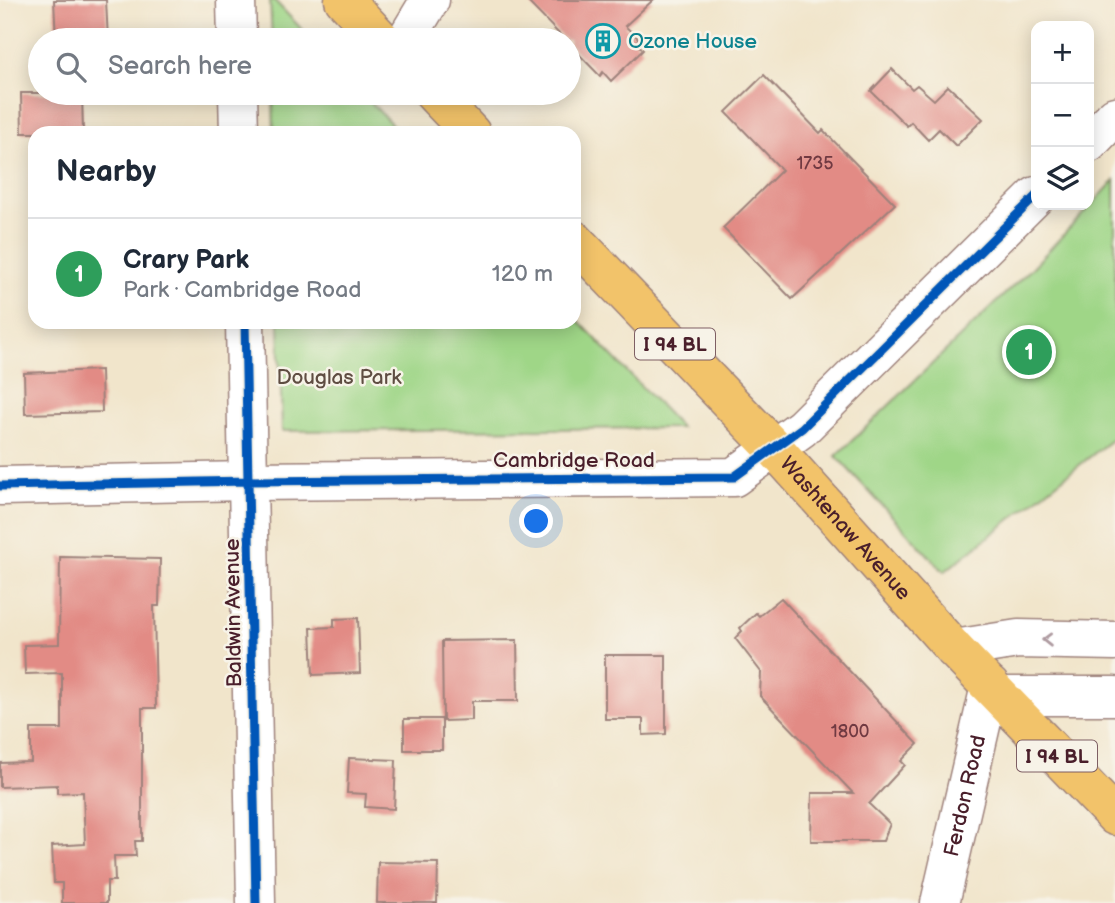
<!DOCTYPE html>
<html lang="en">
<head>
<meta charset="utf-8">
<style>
  :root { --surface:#fff; --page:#f6f6f7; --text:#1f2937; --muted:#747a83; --line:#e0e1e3; --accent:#d93025 }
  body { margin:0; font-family:"Balsamiq Sans",sans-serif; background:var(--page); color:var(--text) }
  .controls { position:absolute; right:21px; top:21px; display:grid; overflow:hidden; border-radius:14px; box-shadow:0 4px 18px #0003 }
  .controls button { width:63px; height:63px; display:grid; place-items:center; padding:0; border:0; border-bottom:2px solid var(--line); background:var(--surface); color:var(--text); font:35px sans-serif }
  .you { position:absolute; left:537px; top:522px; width:24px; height:24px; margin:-18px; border:5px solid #fff; border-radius:50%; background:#1a73e8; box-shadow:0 0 0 10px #1a73e833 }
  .badge { display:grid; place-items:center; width:46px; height:46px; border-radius:50%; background:var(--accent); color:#fff; font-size:23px; font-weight:700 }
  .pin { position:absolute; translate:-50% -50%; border:4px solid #fff; box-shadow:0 2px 7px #0006 }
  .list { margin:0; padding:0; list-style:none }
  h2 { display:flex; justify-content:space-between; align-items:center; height:91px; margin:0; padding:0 28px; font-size:30px }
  h2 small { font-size:23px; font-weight:400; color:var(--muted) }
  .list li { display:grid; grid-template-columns:46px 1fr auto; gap:21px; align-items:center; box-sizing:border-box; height:112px; padding:0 28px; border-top:2px solid var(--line) }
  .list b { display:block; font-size:26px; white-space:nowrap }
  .list p { margin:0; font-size:23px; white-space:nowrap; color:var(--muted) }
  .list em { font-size:23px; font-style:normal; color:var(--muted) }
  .icon { flex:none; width:38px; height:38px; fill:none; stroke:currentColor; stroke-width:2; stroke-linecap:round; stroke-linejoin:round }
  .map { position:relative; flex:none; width:1115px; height:903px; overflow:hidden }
  .search { position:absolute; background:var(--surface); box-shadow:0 4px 18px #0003; left:28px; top:28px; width:553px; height:77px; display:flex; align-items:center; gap:18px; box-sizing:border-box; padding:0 24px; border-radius:38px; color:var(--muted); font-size:26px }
  .panel { position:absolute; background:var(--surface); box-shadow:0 4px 18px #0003; left:28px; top:126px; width:553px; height:203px; border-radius:21px }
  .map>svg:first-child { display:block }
</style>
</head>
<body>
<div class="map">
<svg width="1115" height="903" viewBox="0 0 1115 903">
  <rect width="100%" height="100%" fill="#f7f3e8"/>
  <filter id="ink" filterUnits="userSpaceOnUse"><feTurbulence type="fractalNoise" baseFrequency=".0143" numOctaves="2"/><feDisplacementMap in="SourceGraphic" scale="14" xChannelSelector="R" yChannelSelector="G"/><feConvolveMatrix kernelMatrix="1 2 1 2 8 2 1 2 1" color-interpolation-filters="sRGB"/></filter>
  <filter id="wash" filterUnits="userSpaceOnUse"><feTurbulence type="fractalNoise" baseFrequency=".00686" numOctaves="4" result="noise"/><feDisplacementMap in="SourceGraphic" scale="28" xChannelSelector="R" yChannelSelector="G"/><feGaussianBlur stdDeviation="1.57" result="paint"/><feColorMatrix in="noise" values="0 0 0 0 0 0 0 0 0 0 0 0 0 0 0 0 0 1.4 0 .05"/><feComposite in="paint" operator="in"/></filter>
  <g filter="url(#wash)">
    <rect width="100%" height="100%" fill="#f1e5cb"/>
    <path fill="#9fd687" stroke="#747a59" stroke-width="2" d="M 270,0 L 274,0 L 312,40 L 272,40 Z
      M 273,93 L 362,93 L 400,133 L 274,133 Z
      M 1115,180 L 1115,437 L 944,572 L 836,456 L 1032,268 Z
      M 574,316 L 681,428 L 282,431 L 279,322 L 574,322 Z"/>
    <g id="blocks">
      <path fill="#e28b85" d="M 54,0 L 106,0 L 108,40 L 56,40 Z
        M 526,0 L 653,0 L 625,26 L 639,39 L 636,42 L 643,50 L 611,81 L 603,72 L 600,76 L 569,44 L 569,40 L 565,40 Z
        M 892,69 L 912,89 L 917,85 L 934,100 L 948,86 L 983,119 L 956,146 L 939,129 L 928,140 L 911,122 L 907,126 L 871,91 Z
        M 764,75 L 820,133 L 823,130 L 895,204 L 792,299 L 723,228 L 782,170 L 726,112 Z
        M 21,93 L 82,93 L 83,133 L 22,133 Z
        M 101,370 L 102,412 L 25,414 L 24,373 Z
        M 60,557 L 160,559 L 159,606 L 154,606 L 156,708 L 142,708 L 142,841 L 135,841 L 136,856 L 114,856 L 115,881 L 107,881 L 107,903 L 62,903 L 62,883 L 54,883 L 52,846 L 85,844 L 83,792 L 57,793 L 57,785 L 0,787 L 0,763 L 31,762 L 31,729 L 62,729 L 62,673 L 25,674 L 24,645 L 59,644 Z
        M 781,598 L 918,744 L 901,761 L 905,765 L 869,804 L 890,824 L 883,841 L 811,841 L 812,793 L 853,793 L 760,696 L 761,672 L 735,638 L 742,631 L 740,628 L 756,613 L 759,616 Z
        M 358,618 L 360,673 L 313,675 L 311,628 L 334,627 L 334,619 Z
        M 517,640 L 518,701 L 472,701 L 472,720 L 443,721 L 442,641 Z
        M 605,655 L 666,655 L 666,734 L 643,735 L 643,719 L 605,719 Z
        M 404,719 L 442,719 L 442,750 L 404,750 Z
        M 349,758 L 396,760 L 394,809 L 365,807 L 366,794 L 347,793 Z
        M 378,862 L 438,863 L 437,903 L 377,903 Z"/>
    </g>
  </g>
  <g filter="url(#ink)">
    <use href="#blocks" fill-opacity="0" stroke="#9e827b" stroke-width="2"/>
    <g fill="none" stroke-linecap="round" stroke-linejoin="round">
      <g stroke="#9e827b" stroke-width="41">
        <g id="minor">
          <path d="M 236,0 L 237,40"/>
          <path d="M 406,40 L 430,0"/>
          <path d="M 238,93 L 239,133"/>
          <path d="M 1089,143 L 1115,116"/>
          <path d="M 245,322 L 256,903"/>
          <path d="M 0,486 L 248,481 L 734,477 L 802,428 L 1036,196"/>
          <path d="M 954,649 L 1018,639 L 1115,641"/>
          <path d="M 998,696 L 1115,696"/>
          <path id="s1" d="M 940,903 L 990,686"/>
        </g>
      </g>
      <g stroke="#9e827b" stroke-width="41">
        <g id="major">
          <path d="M 344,0 L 382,40"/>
          <path d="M 433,93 L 471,133"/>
          <path id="s2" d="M 574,240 L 775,449 L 954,649 L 1115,816"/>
        </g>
      </g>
      <use href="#minor" stroke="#fff" stroke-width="38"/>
      <use href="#major" stroke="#f2c36a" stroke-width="38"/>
      <g stroke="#f7f3e8" stroke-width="13">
        <path id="cycleway" d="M 245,322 L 256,903
          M 0,486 L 248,481 L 734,477 L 802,428 L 1036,196"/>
      </g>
      <use href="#cycleway" stroke="#0057b8" stroke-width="9"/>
    </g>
    <defs><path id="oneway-chevron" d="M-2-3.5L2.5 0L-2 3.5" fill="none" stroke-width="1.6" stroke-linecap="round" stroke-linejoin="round" transform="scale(1.75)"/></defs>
    <use stroke="#ae9aa0" href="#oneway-chevron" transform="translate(1047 640) rotate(-179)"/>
  </g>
  <defs>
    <g id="building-ring" transform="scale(1.75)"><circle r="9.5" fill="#f7f3e8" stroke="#0f9aa8" stroke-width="1.5"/><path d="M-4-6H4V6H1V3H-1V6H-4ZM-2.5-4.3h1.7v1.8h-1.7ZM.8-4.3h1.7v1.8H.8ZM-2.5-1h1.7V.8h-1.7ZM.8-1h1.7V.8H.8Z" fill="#0f9aa8"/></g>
  </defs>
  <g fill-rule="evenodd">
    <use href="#building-ring" x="603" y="41"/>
  </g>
  <g text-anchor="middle" stroke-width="5" stroke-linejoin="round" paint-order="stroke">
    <g font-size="18" fill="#703a42">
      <text x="815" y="169">1735</text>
      <text x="850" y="737">1800</text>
    </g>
    <g fill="#f7f3e8" stroke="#7e5f64" stroke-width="2">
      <rect x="635" y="328.5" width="80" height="31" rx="5"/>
      <rect x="1017" y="740.5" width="80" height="31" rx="5"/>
    </g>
    <g font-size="19" font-weight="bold" fill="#4a1f2b">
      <text x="675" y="351">I 94 BL</text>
      <text x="1057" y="763">I 94 BL</text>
    </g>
    <g font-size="21" fill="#0d838f" stroke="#f7f3e8" text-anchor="start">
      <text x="628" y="48">Ozone House</text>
    </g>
    <g font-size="21" fill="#5f4d42" stroke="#f7f3e8">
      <text x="339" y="384">Douglas Park</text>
    </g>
    <g font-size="21" fill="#4a1f2b" stroke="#f7f3e8">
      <text x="574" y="467">Cambridge Road</text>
      <text dy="7" stroke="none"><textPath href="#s2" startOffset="396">Washtenaw Avenue</textPath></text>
      <text transform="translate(233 613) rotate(-91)" y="7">Baldwin Avenue</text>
      <text dy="7" stroke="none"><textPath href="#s1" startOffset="110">Ferdon Road</textPath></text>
    </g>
  </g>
</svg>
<div class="controls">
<button>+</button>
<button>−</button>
<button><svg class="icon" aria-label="layers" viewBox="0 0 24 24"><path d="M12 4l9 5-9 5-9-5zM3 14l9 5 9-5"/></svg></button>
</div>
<div class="you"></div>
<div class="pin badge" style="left:1029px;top:352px;background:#2e9e5b">1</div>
<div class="search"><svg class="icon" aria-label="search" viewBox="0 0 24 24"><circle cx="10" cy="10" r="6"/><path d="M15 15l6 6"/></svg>Search here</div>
<section class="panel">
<h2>Nearby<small></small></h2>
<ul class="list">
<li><span class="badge" style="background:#2e9e5b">1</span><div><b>Crary Park</b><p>Park · Cambridge Road</p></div><em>120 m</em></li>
</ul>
</section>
</div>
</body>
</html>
